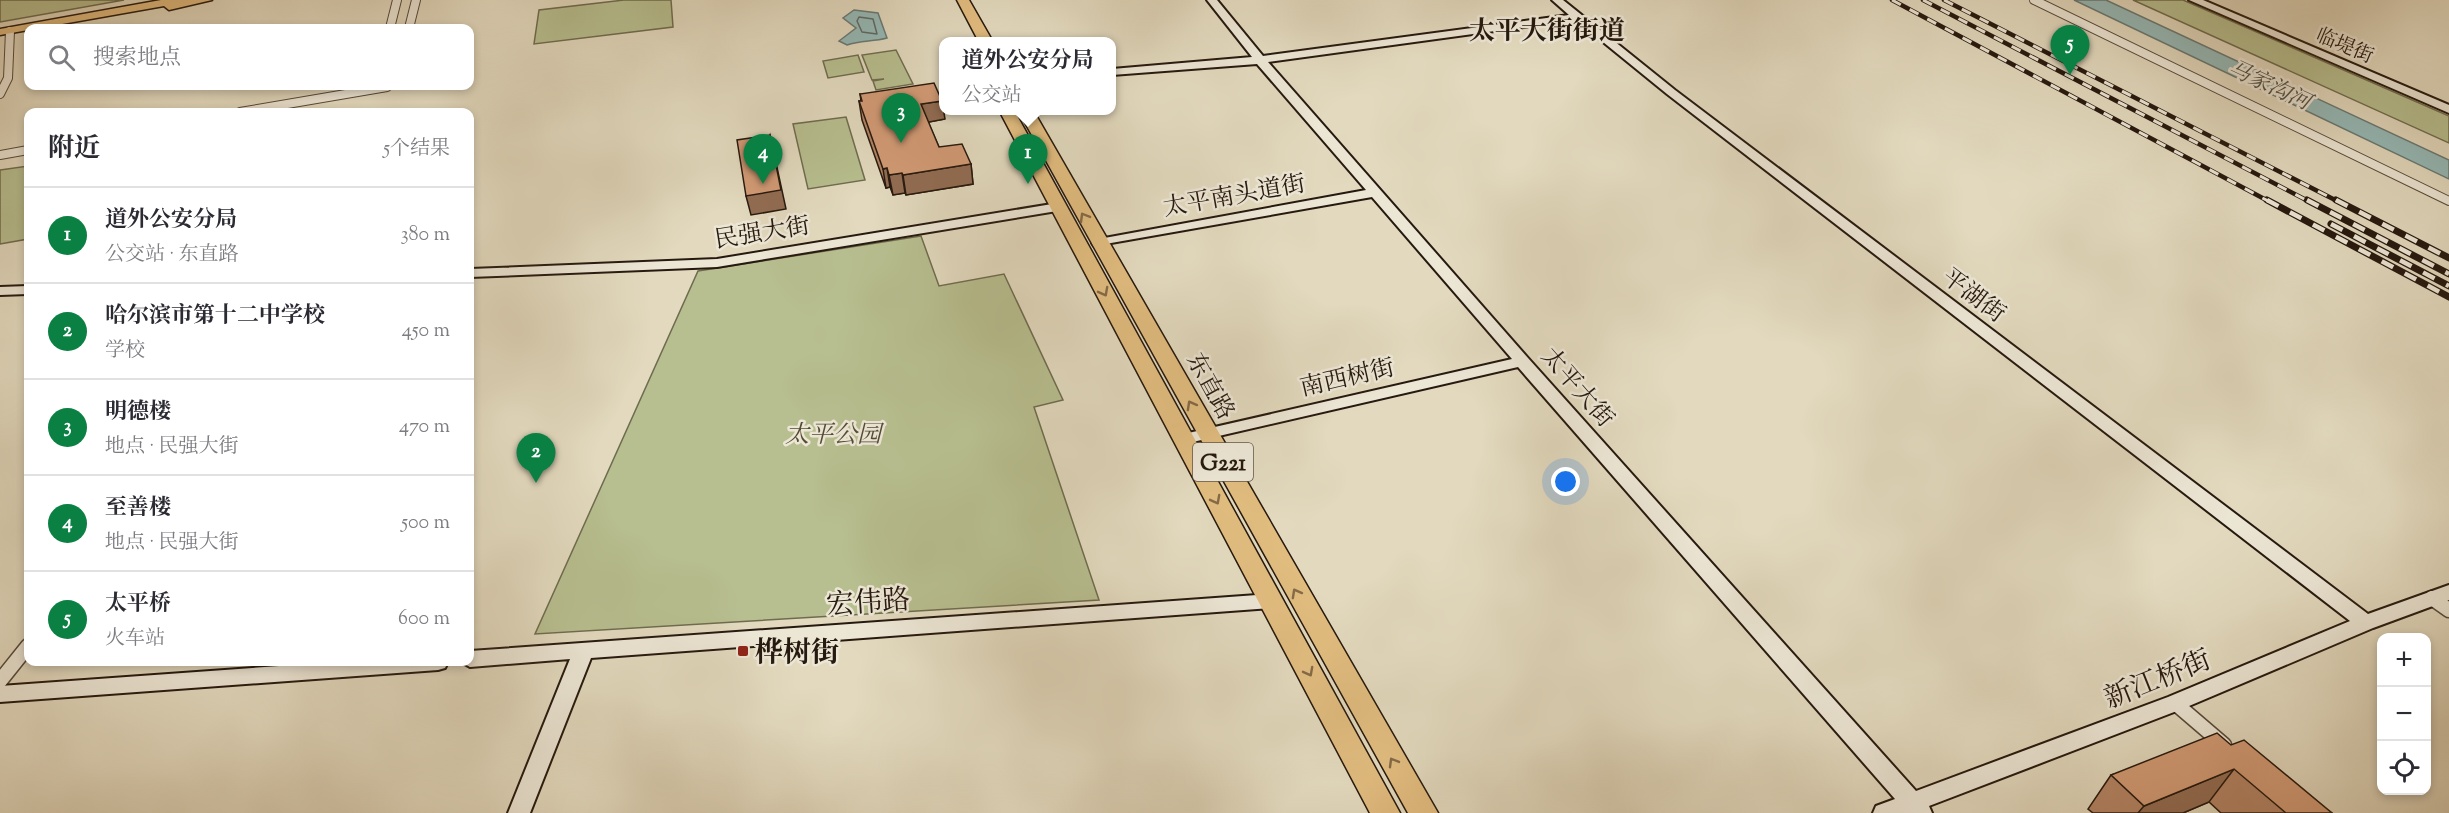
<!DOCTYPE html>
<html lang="zh">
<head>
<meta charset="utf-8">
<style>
  :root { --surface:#fff; --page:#f7f7f7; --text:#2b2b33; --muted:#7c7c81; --line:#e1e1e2; --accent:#0b8043 }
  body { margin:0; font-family:"Sorts Mill Goudy","Noto Serif SC",serif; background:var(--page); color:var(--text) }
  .controls { position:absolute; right:18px; bottom:18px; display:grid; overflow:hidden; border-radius:12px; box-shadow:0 3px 9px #0003 }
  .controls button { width:54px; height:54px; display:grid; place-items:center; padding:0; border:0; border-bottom:2px solid var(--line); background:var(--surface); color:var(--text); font:30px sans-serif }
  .you { position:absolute; left:1566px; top:482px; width:21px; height:21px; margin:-15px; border:4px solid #fff; border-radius:50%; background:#1a73e8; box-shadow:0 0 0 9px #1a73e833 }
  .badge { display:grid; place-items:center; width:39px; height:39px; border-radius:50%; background:var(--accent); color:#fff; font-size:20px; font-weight:700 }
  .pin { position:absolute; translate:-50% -50px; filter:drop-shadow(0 2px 3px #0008) }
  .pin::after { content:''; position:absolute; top:32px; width:21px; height:18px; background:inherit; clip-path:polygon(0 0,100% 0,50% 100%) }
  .popup { position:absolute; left:939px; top:37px; width:177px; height:78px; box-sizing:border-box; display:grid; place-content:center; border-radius:12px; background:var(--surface); filter:drop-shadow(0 2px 4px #0005); font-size:20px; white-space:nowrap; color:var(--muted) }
  .popup b { font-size:22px; color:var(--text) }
  .popup::after { content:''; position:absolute; left:50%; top:100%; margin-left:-12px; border:12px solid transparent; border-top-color:var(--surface) }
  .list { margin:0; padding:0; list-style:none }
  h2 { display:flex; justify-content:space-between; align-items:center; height:78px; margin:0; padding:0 24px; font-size:26px }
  h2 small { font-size:20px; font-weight:400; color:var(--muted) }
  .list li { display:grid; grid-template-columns:39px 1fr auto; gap:18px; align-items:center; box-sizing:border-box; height:96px; padding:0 24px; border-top:2px solid var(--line) }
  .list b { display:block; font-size:22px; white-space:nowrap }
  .list p { margin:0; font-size:20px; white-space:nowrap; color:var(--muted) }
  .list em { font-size:20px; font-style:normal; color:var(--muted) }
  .icon { flex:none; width:33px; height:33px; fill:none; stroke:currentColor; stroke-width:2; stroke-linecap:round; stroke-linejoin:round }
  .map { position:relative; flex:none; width:2449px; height:813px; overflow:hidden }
  .search { position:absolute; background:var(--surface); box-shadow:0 3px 9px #0003; left:24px; top:24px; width:450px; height:66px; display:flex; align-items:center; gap:15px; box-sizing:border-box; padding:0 21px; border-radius:12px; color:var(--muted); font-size:22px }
  .panel { position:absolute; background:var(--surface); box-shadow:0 3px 9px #0003; left:24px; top:108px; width:450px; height:558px; border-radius:12px }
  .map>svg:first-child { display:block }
</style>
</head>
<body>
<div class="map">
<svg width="2449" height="813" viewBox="0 0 2449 813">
  <rect width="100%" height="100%" fill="#e2d9be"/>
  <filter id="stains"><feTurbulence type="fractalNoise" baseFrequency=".00333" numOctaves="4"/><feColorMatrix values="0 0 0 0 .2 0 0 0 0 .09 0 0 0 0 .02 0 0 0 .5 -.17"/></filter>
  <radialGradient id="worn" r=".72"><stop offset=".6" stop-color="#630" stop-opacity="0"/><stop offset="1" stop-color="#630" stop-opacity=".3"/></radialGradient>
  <path fill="#b7be8f" stroke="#6e6c4f" stroke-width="1.5" d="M 0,0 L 124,0 L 0,22 Z
    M 624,0 L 671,0 L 673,27 L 534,44 L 539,10 Z
    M 2133,0 L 2183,0 L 2449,116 L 2449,143 Z
    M 896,50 L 913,84 L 876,90 L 873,81 L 884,79 L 872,80 L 862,55 Z
    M 858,55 L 864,72 L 828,78 L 823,61 Z
    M 846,117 L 865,180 L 808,189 L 793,124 Z
    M 28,166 L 28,239 L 0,244 L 0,170 Z
    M 921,236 L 939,286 L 1004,274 L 1063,400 L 1034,407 L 1099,600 L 535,634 L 698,271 Z"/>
  <path fill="#95b9b7" stroke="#697974" stroke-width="1.5" d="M 2074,0 L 2106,0 L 2449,160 L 2449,179 Z
    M 854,10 L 878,13 L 887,38 C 872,42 861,40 847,45 L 839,41 L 856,28 L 843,18 Z"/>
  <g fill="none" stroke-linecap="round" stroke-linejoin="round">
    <path stroke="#5e6963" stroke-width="1.5" d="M 859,17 L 873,19 L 877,34 L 862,32 L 857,21 Z"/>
    <g stroke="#55493b" stroke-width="10">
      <path id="street-far1" d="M 2034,0 L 2449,201
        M 390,28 L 397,0
        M 409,28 L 416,0
        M 0,94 L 8,78 L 10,31
        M 240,112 L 387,87
        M 0,155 L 28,150"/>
    </g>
    <g stroke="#55493b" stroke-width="17">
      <path id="street" d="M 2432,598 L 2449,610
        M 0,681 L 28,646
        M 2175,703 L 2224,745"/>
    </g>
    <g stroke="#26190f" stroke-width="4">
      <path id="secondary" d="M 1207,0 L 1217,0 L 1263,56 L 1569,15 L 1552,0 L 1563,0 L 1675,90 L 2368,614 L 2449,585 L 2449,600 L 2373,628 L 2182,709 L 1929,806 L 1932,813 L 1873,813 L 1876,806 L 1895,799 L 1518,367 L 1184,444 L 1178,443 L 1175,439 L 1178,435 L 1184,434 L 1512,359 L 1372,197 L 1094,246 L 1092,243 L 1099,239 L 1366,190 L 1257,64 L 1112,75 L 1112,69 L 1252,57 ZM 1576,20 L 1667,94 L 2350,621 L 2168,697 L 1916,791 L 1528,358 L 1268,62 Z
        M 2189,0 L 2203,0 L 2449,105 L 2449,113 Z
        M 1058,203 L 1063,204 L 1063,210 L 717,267 L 470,277 L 470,269 L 717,259 Z
        M 28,286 L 28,294 L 0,295 L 0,287 Z
        M 1271,594 L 1278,596 L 1281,601 L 1278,606 L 1271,608 L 591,658 L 530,813 L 508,813 L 570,659 L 470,667 L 461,662 L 470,662 L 470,651 Z
        M 336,662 L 448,662 L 445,668 L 438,670 L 0,702 L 0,686 Z"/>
    </g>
    <g stroke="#26190f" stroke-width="3">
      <path id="primary" d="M 161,0 L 212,0 L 169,10 L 164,6 L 0,35 L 0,29 Z"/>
    </g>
    <g stroke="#26190f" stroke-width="3">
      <path id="highway" d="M 957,0 L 969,0 L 993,42 L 979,42 Z
        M 999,110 L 1014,110 L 1400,813 L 1370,813 Z
        M 1018,110 L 1033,110 L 1438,813 L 1408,813 Z"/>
    </g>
    <use href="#street-far1" stroke="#ece6d5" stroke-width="8"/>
    <use href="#street" stroke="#ece6d5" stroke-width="14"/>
    <use href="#secondary" fill="#ece6d5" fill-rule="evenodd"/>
    <use href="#primary" fill="#e1bc7f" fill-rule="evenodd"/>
    <use href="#highway" fill="#e1bc7f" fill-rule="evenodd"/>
    <g stroke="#26190f" stroke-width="4.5">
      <path id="rail-far1" d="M 1892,0 L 2270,202
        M 1923,0 L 2310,202
        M 1944,0 L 2339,202"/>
    </g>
    <g stroke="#26190f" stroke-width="7">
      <path id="rail" d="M 2267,200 L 2449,297
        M 2307,200 L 2449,274
        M 2336,200 L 2449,258
        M 2331,224 L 2449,286"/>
    </g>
    <use href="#rail-far1" stroke="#ece6d5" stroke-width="3" stroke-dasharray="10" stroke-linecap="butt"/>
    <use href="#rail" stroke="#ece6d5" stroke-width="4.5" stroke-dasharray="13" stroke-linecap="butt"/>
  </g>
  <path fill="#b48465" stroke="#26190f" stroke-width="1.5" d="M 860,94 L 945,119 L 928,122 L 939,147 L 971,164 L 973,184 L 906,195 L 905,193 L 893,195 L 890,187 L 886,188 L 862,120 L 859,101 L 861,101 Z
    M 2231,745 L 2332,813 L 2221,813 L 2209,802 L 2183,813 L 2093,813 L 2088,809 L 2111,775 Z"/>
  <path fill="#926c52" stroke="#26190f" stroke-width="1.5" d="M 942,101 L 945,119 L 924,123 L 921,104 Z
    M 770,135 L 786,209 L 751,215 L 746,196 Z
    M 971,164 L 973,184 L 906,195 L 903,175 Z
    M 887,168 L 890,187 L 886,188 L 883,169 Z
    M 902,173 L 905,193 L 893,195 L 889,175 Z
    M 2234,769 L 2209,802 L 2183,813 L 2138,813 L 2144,806 Z"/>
  <path fill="#d19a75" stroke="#26190f" stroke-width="1.5" d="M 934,83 L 942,101 L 921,104 L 939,147 L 962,144 L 971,164 L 903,175 L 902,173 L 889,175 L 887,168 L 883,169 L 859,101 L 862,101 L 860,94 Z
    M 770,135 L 781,190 L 746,196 L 737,140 Z
    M 2217,733 L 2231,745 L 2244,740 L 2332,813 L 2286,813 L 2234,769 L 2144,806 L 2111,775 Z"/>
  <defs><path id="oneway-chevron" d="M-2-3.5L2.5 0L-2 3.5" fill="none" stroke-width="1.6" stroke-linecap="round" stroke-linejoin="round" transform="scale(1.5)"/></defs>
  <g stroke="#846a47">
    <use href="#oneway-chevron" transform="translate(1084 217) rotate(-120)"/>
    <use href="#oneway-chevron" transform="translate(1104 292) rotate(62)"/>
    <use href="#oneway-chevron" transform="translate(1191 405) rotate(-119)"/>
    <use href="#oneway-chevron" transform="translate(1216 500) rotate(62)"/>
    <use href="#oneway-chevron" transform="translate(1296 593) rotate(-119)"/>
    <use href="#oneway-chevron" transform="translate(1309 672) rotate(62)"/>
    <use href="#oneway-chevron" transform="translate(1393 762) rotate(-120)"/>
  </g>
  <rect fill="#8f2418" stroke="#ece6d5" stroke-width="2" x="737" y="645" width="12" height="12" rx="3"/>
  <g text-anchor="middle" stroke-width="5" stroke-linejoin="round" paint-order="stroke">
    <g font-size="20" fill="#26190f" stroke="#ece6d5">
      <text transform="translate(2345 45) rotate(23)" y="7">临堤街</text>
    </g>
    <g font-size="22" font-style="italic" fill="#4d514a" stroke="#ece6d5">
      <text transform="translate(2270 84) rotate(25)" y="8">马家沟河</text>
    </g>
    <rect fill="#ece6d5" stroke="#61564a" stroke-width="1.5" x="1193" y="443" width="60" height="38" rx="4.5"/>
    <g font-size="22" font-weight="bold" fill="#26190f">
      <text x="1223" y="470">G221</text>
    </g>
    <g font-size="24" fill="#26190f" stroke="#ece6d5">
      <text transform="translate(1234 195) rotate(-10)" y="8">太平南头道街</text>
      <text transform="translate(762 232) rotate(-9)" y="8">民强大街</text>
      <text transform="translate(1974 295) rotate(37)" y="8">平湖街</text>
      <text transform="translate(1347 377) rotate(-13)" y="8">南西树街</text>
      <text transform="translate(1211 386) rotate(61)" y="8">东直路</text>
      <text transform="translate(1578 387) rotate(49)" y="8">太平大街</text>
    </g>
    <g font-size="24" font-style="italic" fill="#524b35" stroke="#ece6d5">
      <text x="833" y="442">太平公园</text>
    </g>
    <g font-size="26" font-weight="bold" fill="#26190f" stroke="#ece6d5">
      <text x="1547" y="39">太平大街街道</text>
    </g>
    <g font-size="28" fill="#26190f" stroke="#ece6d5">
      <text transform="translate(868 601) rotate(-4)" y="10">宏伟路</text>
      <text transform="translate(2157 678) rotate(-22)" y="10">新江桥街</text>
    </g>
    <g font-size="28" font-weight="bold" fill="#26190f" stroke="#ece6d5" text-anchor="start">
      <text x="755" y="661">桦树街</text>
    </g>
  </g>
  <rect width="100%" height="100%" filter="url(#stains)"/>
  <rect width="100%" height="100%" fill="url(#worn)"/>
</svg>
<div class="controls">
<button>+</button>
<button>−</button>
<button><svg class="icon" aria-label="locate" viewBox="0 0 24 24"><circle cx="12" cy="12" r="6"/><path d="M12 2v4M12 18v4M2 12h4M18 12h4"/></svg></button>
</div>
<div class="you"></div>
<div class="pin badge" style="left:1028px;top:184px">1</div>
<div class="popup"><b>道外公安分局</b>公交站</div>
<div class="pin badge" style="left:536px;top:483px">2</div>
<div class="pin badge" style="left:901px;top:143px">3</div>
<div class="pin badge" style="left:763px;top:184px">4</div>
<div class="pin badge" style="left:2070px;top:75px">5</div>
<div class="search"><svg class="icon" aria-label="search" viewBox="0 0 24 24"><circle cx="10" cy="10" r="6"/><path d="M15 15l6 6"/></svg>搜索地点</div>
<section class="panel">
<h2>附近<small>5个结果</small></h2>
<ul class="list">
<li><span class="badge">1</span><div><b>道外公安分局</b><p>公交站 · 东直路</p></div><em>380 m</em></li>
<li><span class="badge">2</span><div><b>哈尔滨市第十二中学校</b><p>学校</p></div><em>450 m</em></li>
<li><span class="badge">3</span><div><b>明德楼</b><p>地点 · 民强大街</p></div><em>470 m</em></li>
<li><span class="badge">4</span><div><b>至善楼</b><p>地点 · 民强大街</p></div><em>500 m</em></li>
<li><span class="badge">5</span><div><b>太平桥</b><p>火车站</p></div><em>600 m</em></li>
</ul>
</section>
</div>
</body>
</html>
